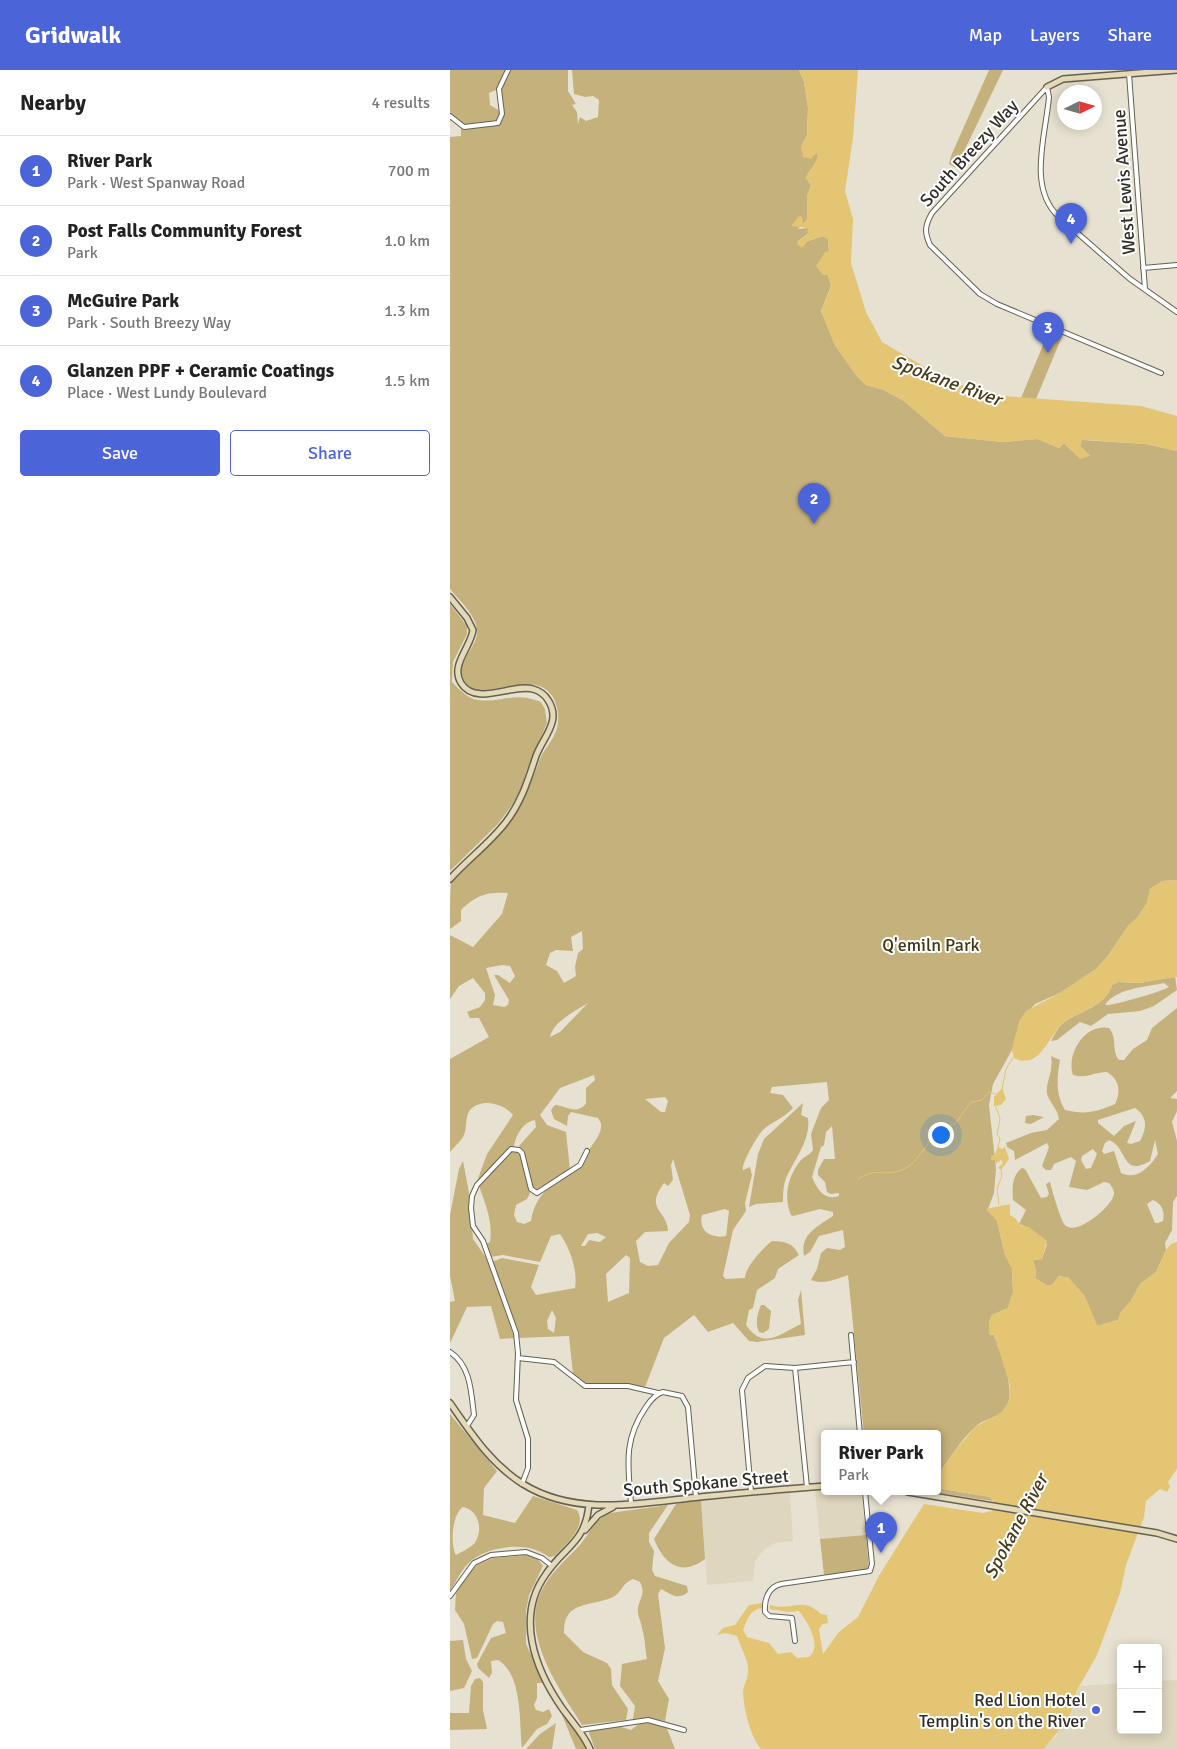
<!DOCTYPE html>
<html lang="en">
<head>
<meta charset="utf-8">
<style>
  :root { --surface:#fff; --page:#f6f6f6; --text:#222; --muted:#767676; --line:#e0e0e0; --accent:#4b65d9 }
  body { margin:0; font-family:Signika,sans-serif; background:var(--page); color:var(--text) }
  .controls { position:absolute; right:15px; bottom:15px; display:grid; overflow:hidden; border-radius:5px; box-shadow:0 2px 12px #0003 }
  .controls button { width:45px; height:45px; display:grid; place-items:center; padding:0; border:0; border-bottom:1px solid var(--line); background:var(--surface); color:var(--text); font:25px sans-serif }
  .compass { position:absolute; left:607px; top:15px; width:45px; height:45px; border-radius:50%; background:var(--surface); box-shadow:0 2px 12px #0003; rotate:85deg }
  .you { position:absolute; left:490px; top:1064px; width:18px; height:18px; margin:-12px; border:4px solid #fff; border-radius:50%; background:#1a73e8; box-shadow:0 0 0 8px #1a73e833 }
  .badge { display:grid; place-items:center; width:32px; height:32px; border-radius:50%; background:var(--accent); color:#fff; font-size:16px; font-weight:700 }
  .pin { position:absolute; translate:-50% -41px; filter:drop-shadow(0 1px 2px #0008) }
  .pin::after { content:''; position:absolute; top:26px; width:18px; height:15px; background:inherit; clip-path:polygon(0 0,100% 0,50% 100%) }
  .popup { position:absolute; left:371px; top:1360px; width:120px; height:65px; box-sizing:border-box; display:grid; place-content:center; border-radius:5px; background:var(--surface); filter:drop-shadow(0 1px 4px #0005); font-size:16px; white-space:nowrap; color:var(--muted) }
  .popup b { font-size:19px; color:var(--text) }
  .popup::after { content:''; position:absolute; left:50%; top:100%; margin-left:-10px; border:10px solid transparent; border-top-color:var(--surface) }
  .list { margin:0; padding:0; list-style:none }
  h2 { display:flex; justify-content:space-between; align-items:center; height:65px; margin:0; padding:0 20px; font-size:21px }
  h2 small { font-size:16px; font-weight:400; color:var(--muted) }
  .list li { display:grid; grid-template-columns:32px 1fr auto; gap:15px; align-items:center; box-sizing:border-box; height:70px; padding:0 20px; border-top:1px solid var(--line) }
  .list b { display:block; font-size:19px; white-space:nowrap }
  .list p { margin:0; font-size:16px; white-space:nowrap; color:var(--muted) }
  .list em { font-size:16px; font-style:normal; color:var(--muted) }
  .actions { display:flex; gap:10px; padding:15px 20px }
  .actions a { flex:1; padding:11px 0; border:1px solid var(--accent); border-radius:5px; text-align:center; font-size:18px; color:var(--accent) }
  .actions .main { background:var(--accent); color:#fff }
  .map { position:relative; flex:none; width:727px; height:1679px; overflow:hidden }
  header { display:flex; align-items:center; gap:30px; box-sizing:border-box; height:70px; padding:0 25px; background:var(--accent); color:#fff }
  header strong { font-size:24px }
  nav { display:flex; gap:28px; margin-inline-start:auto; font-size:18px }
  main { display:flex }
  aside { flex:1; background:var(--surface) }
  .map>svg:first-child { display:block }
</style>
</head>
<body>
<header>
<strong>Gridwalk</strong>
<nav><a>Map</a><a>Layers</a><a>Share</a></nav>
</header>
<main>
<aside>
<h2>Nearby<small>4 results</small></h2>
<ul class="list">
<li><span class="badge">1</span><div><b>River Park</b><p>Park · West Spanway Road</p></div><em>700 m</em></li>
<li><span class="badge">2</span><div><b>Post Falls Community Forest</b><p>Park</p></div><em>1.0 km</em></li>
<li><span class="badge">3</span><div><b>McGuire Park</b><p>Park · South Breezy Way</p></div><em>1.3 km</em></li>
<li><span class="badge">4</span><div><b>Glanzen PPF + Ceramic Coatings</b><p>Place · West Lundy Boulevard</p></div><em>1.5 km</em></li>
</ul>
<div class="actions"><a class="main">Save</a><a>Share</a></div>
</aside>
<div class="map">
<svg width="727" height="1679" viewBox="0 0 727 1679">
  <rect width="100%" height="100%" fill="#e7e1d1"/>
  <path fill="#dfd6bf" d="M 375,1419 L 375,1422 L 411,1422 L 416,1465 L 370,1469 L 365,1420 Z
    M 340,1422 L 343,1471 L 325,1473 L 314,1480 L 305,1491 L 303,1511 L 257,1515 L 251,1430 Z
    M 727,1610 L 727,1679 L 594,1679 L 606,1666 L 630,1616 L 671,1613 L 671,1660 L 708,1660 L 708,1611 Z"/>
  <path fill="#c5b17b" fill-rule="evenodd" d="M 0,0 L 57,0 L 48,19 L 39,23 L 40,35 L 50,41 L 48,51 L 15,55 L 10,53 L 0,42 Z
    M 61,0 L 118,0 L 118,21 L 126,34 L 122,35 L 127,42 L 128,54 L 130,47 L 136,51 L 148,47 L 149,30 L 143,26 L 135,27 L 124,24 L 122,0 L 349,0 L 354,12 L 358,38 L 357,65 L 351,77 L 368,84 C 367,96 358,100 356,108 L 361,115 L 357,126 L 357,150 L 348,159 L 358,158 L 359,163 L 348,171 L 358,171 L 373,166 L 378,169 L 379,181 C 367,190 366,196 378,205 L 381,216 L 371,241 L 385,275 L 406,305 L 416,315 L 434,320 L 454,331 L 495,366 L 552,372 L 588,369 L 609,378 L 614,373 L 622,381 L 640,386 L 630,376 L 632,370 L 696,374 L 727,381 L 727,810 L 713,811 L 700,819 L 697,833 L 687,848 L 678,856 L 657,887 L 646,899 L 610,923 L 585,934 L 570,950 L 562,980 L 543,1014 L 539,1035 L 546,1099 L 544,1123 L 538,1139 L 547,1151 L 555,1185 L 562,1198 L 563,1222 L 558,1238 L 542,1245 L 539,1252 L 539,1264 L 544,1265 C 550,1283 568,1322 555,1339 C 548,1348 533,1349 525,1357 C 510,1371 499,1390 487,1406 L 487,1364 L 414,1364 L 398,1205 C 387,1209 373,1215 361,1210 L 367,1199 L 371,1183 L 377,1178 L 390,1180 L 395,1177 L 393,1160 L 369,1166 L 360,1182 L 354,1186 C 350,1164 367,1157 383,1146 L 383,1142 L 370,1139 L 343,1146 L 341,1145 C 333,1126 338,1106 351,1090 C 355,1086 360,1085 363,1080 L 361,1064 L 371,1038 L 379,1030 L 377,1012 L 322,1017 L 320,1023 L 333,1025 L 343,1038 C 333,1049 323,1051 314,1059 C 308,1064 291,1094 293,1100 L 300,1097 L 302,1105 L 295,1133 L 296,1141 L 283,1160 L 273,1206 L 276,1209 L 295,1208 C 295,1197 313,1178 322,1171 C 336,1172 342,1172 349,1185 L 328,1199 L 325,1208 L 307,1220 L 303,1238 L 299,1240 L 296,1255 C 314,1280 328,1265 351,1254 L 348,1230 L 351,1220 L 355,1265 L 307,1272 L 299,1271 L 283,1253 L 258,1262 L 244,1245 L 214,1268 L 195,1317 L 177,1315 L 136,1315 L 123,1304 L 119,1266 L 68,1268 L 42,1192 L 52,1188 L 89,1195 L 81,1217 L 86,1225 L 125,1218 C 128,1201 120,1178 110,1164 L 101,1166 L 90,1192 L 53,1185 L 40,1187 L 36,1174 L 40,1172 C 43,1152 36,1135 29,1116 L 62,1081 L 68,1081 L 70,1084 L 80,1123 L 77,1129 L 66,1135 L 64,1145 L 67,1152 L 74,1154 L 81,1151 C 87,1116 109,1115 133,1094 C 138,1089 137,1082 141,1077 C 146,1069 152,1063 151,1053 L 148,1048 L 121,1042 L 118,1046 L 117,1056 L 104,1049 L 101,1040 L 105,1035 C 117,1036 126,1045 136,1034 L 136,1018 L 145,1010 L 144,1005 L 110,1018 L 90,1045 L 97,1055 L 116,1062 L 120,1100 L 87,1122 L 82,1119 L 73,1082 L 69,1076 L 86,1057 L 85,1050 C 73,1052 66,1065 64,1076 L 26,1114 L 37,1084 L 63,1045 C 54,1034 32,1027 20,1040 C 14,1048 18,1059 13,1067 C 10,1072 4,1077 0,1082 L 0,989 L 39,967 L 29,948 L 20,948 L 17,942 L 30,937 L 35,930 L 35,923 L 23,908 L 9,916 L 0,929 L 0,865 L 23,877 L 52,844 L 58,823 C 36,822 27,825 11,840 L 11,851 L 0,859 C 0,848 0,821 1,813 C 11,794 35,781 49,766 C 69,744 80,716 90,689 C 95,677 107,667 108,652 C 109,644 107,634 103,627 C 83,595 32,636 15,612 C 3,593 30,576 27,559 C 25,544 9,530 0,519 L 0,67 L 11,66 L 11,58 L 46,56 L 51,52 L 54,45 L 51,19 ZM 132,861 L 133,879 L 128,883 L 125,897 L 126,906 L 114,913 L 107,901 L 96,895 L 100,883 L 106,880 L 123,881 L 121,867 ZM 52,895 L 60,896 L 65,906 L 60,913 L 48,905 L 44,905 L 59,930 L 58,935 L 54,937 L 43,935 L 45,925 L 36,898 ZM 138,933 L 110,962 L 100,967 C 103,952 125,941 138,933 ZM 215,1027 L 218,1031 L 215,1042 L 211,1042 L 195,1029 ZM 382,1056 L 385,1089 L 374,1089 L 368,1100 L 368,1105 L 375,1112 L 377,1122 L 381,1124 L 389,1123 L 389,1126 C 374,1131 367,1119 362,1107 L 371,1077 L 374,1075 L 376,1062 ZM 223,1089 L 240,1145 L 239,1152 L 219,1173 L 208,1195 L 198,1196 L 190,1192 L 186,1171 L 195,1162 L 218,1161 C 217,1139 194,1140 214,1113 L 218,1116 L 223,1110 L 221,1095 ZM 275,1139 L 279,1141 L 276,1166 C 262,1169 248,1162 252,1145 ZM 147,1163 L 156,1167 L 150,1172 L 139,1170 L 135,1176 L 131,1176 L 138,1164 ZM 176,1185 L 180,1188 L 179,1223 L 158,1232 L 156,1204 ZM 102,1240 L 106,1248 L 104,1263 L 98,1259 L 97,1251 Z
    M 539,0 L 553,0 L 506,98 L 499,94 L 501,86 Z
    M 600,258 L 613,264 L 584,334 L 569,333 Z
    M 0,534 L 17,556 L 17,564 L 3,592 L 2,612 C 9,619 18,629 28,630 C 52,633 63,621 91,632 L 95,639 L 97,653 L 76,702 L 70,724 L 48,754 L 0,801 Z
    M 725,906 L 727,920 L 704,936 L 690,941 L 658,944 L 641,956 L 630,952 L 607,970 L 601,971 C 604,965 607,959 612,954 C 628,941 656,937 662,915 L 668,912 L 690,913 ZM 714,913 L 719,917 C 713,921 663,936 655,935 C 666,918 696,917 714,913 Z
    M 727,938 L 727,1021 L 720,1028 L 727,1029 L 727,1041 L 722,1052 L 727,1071 L 727,1126 L 723,1132 L 722,1160 L 715,1173 L 716,1180 L 706,1202 L 690,1214 L 681,1231 L 671,1242 L 668,1250 L 651,1255 L 646,1255 L 619,1208 L 609,1206 L 603,1214 L 598,1216 L 585,1208 L 586,1201 L 583,1190 L 592,1189 L 597,1174 L 581,1159 L 569,1154 L 576,1140 L 563,1130 C 562,1118 562,1105 572,1098 L 575,1099 L 591,1128 L 597,1127 L 599,1124 L 596,1114 L 600,1112 C 602,1120 611,1153 616,1156 C 628,1165 659,1138 663,1127 C 666,1122 662,1117 659,1113 L 654,1112 L 637,1120 L 619,1117 L 626,1091 L 621,1087 L 604,1094 L 601,1100 L 596,1100 L 592,1096 L 599,1077 L 597,1073 L 565,1090 L 564,1081 L 557,1077 L 556,1073 L 581,1063 L 597,1060 L 609,1049 C 608,1040 600,1033 597,1024 C 595,1013 604,1002 601,986 L 610,990 C 607,1008 605,1023 615,1040 C 635,1045 646,1042 665,1034 C 671,1022 670,1010 657,1002 C 644,1002 637,1009 623,1005 C 616,985 634,953 659,958 C 668,968 661,981 669,990 L 674,990 L 683,979 L 697,970 L 702,958 ZM 685,1038 C 698,1047 697,1058 690,1071 L 681,1074 L 677,1073 L 686,1051 L 674,1056 L 664,1066 L 648,1053 L 648,1050 ZM 659,1070 C 678,1077 671,1108 700,1091 L 705,1070 L 708,1084 C 700,1096 688,1111 671,1103 L 664,1081 L 654,1084 L 652,1081 L 655,1073 ZM 643,1079 L 647,1084 L 641,1098 L 636,1099 L 631,1090 L 632,1086 ZM 703,1130 C 712,1134 715,1141 713,1151 L 708,1153 L 705,1153 L 697,1134 Z
    M 353,1033 L 351,1045 L 358,1048 C 361,1070 344,1090 336,1108 C 333,1116 333,1124 333,1132 L 306,1134 L 299,1137 L 308,1084 L 314,1069 Z
    M 583,1045 L 594,1047 L 581,1054 L 575,1053 L 576,1046 Z
    M 13,1091 L 20,1128 L 23,1169 L 39,1192 L 65,1268 L 50,1269 L 41,1236 L 17,1237 L 0,1273 L 0,1232 L 5,1231 L 0,1206 L 0,1145 L 9,1099 Z
    M 311,1235 L 314,1235 L 321,1241 L 319,1259 L 313,1263 L 309,1262 C 305,1253 307,1245 311,1235 Z
    M 0,1344 L 47,1401 L 34,1418 L 33,1445 L 65,1453 L 83,1426 L 127,1440 C 138,1457 115,1474 105,1486 L 99,1487 C 79,1471 42,1475 22,1490 C 12,1498 6,1511 0,1522 ZM 13,1437 C 30,1440 34,1463 23,1475 C 18,1479 11,1482 6,1485 C 0,1475 2,1444 13,1437 Z
    M 487,1418 L 540,1427 L 543,1431 L 482,1422 L 487,1422 Z
    M 251,1430 L 255,1489 C 231,1507 214,1494 204,1469 L 226,1434 Z
    M 218,1435 L 199,1463 L 199,1472 L 204,1481 L 202,1500 L 205,1506 L 237,1516 L 238,1522 C 228,1531 221,1524 211,1519 L 208,1524 L 215,1578 L 208,1611 L 219,1629 L 215,1651 L 196,1648 L 183,1649 L 185,1636 L 170,1616 L 172,1594 L 197,1589 C 195,1579 195,1568 192,1558 C 191,1551 187,1545 188,1538 C 190,1527 196,1524 190,1512 L 183,1509 C 173,1512 172,1522 163,1527 C 141,1537 113,1530 114,1563 L 133,1582 L 157,1593 L 161,1599 L 162,1615 L 178,1639 L 176,1650 L 132,1655 C 110,1620 70,1565 91,1522 C 99,1505 114,1491 127,1478 C 139,1466 143,1450 160,1443 Z
    M 416,1465 L 419,1501 L 374,1505 L 370,1469 Z
    M 76,1485 L 88,1489 L 93,1496 L 79,1525 L 76,1541 L 76,1574 L 97,1618 L 93,1613 L 87,1613 L 87,1628 L 84,1635 L 86,1640 L 93,1642 L 99,1639 L 102,1646 L 97,1654 L 87,1659 L 72,1678 C 69,1652 73,1605 48,1590 L 41,1591 L 42,1603 L 39,1608 L 28,1598 L 27,1594 L 41,1568 L 56,1563 L 53,1552 L 47,1551 L 43,1554 L 27,1588 L 22,1589 L 14,1554 L 5,1540 L 6,1522 L 17,1505 L 27,1495 L 43,1488 Z
    M 13,1570 L 16,1589 L 22,1601 L 14,1618 L 0,1621 L 0,1571 Z
    M 30,1608 L 33,1612 L 33,1640 L 37,1659 L 0,1660 L 0,1643 L 19,1643 L 21,1616 L 25,1609 Z
    M 113,1642 L 136,1676 L 137,1679 L 126,1679 L 112,1645 Z
    M 106,1653 L 102,1679 L 76,1679 L 90,1664 Z
    M 198,1653 L 216,1656 L 225,1679 L 145,1679 L 139,1663 L 141,1659 L 168,1656 L 181,1660 L 189,1654 Z"/>
  <path fill="#e3c574" d="M 349,0 L 408,0 L 403,68 L 395,121 L 403,149 L 401,193 L 416,242 L 432,272 L 480,300 L 512,315 L 553,326 L 691,336 L 727,346 L 727,381 L 696,374 L 637,370 L 632,370 L 630,376 L 640,386 L 630,389 L 614,373 L 609,378 L 588,369 L 552,372 L 495,366 L 454,331 L 434,320 L 416,315 L 406,305 L 385,275 L 371,241 L 381,217 L 378,205 L 373,205 L 366,196 L 375,182 L 379,181 L 378,169 L 373,166 L 358,171 L 352,178 L 347,174 L 348,171 L 357,165 L 358,158 L 341,156 L 348,147 L 351,146 L 353,149 L 352,154 L 357,150 L 357,126 L 361,115 L 356,108 C 357,103 365,95 368,86 L 367,83 L 361,89 L 353,87 L 351,77 L 357,65 L 358,38 L 354,12 Z
    M 727,810 L 727,907 L 689,913 L 668,912 L 662,915 C 656,937 626,941 611,955 C 599,966 589,1001 564,988 L 562,980 L 565,967 L 570,950 L 576,941 L 610,923 L 646,899 L 657,887 L 678,856 L 687,848 L 697,833 L 700,819 L 713,811 Z
    M 552,1018 L 556,1029 L 551,1035 L 544,1036 L 544,1027 Z
    M 548,1077 L 552,1079 L 555,1077 L 559,1089 L 551,1100 L 548,1098 L 553,1093 L 551,1090 L 546,1094 L 545,1090 L 541,1090 L 541,1086 L 545,1084 Z
    M 560,1134 L 560,1145 L 565,1148 L 571,1156 L 579,1157 L 597,1171 L 592,1189 L 583,1190 L 586,1201 L 585,1208 L 598,1216 L 603,1214 L 609,1206 L 619,1208 L 635,1226 L 647,1255 L 651,1255 L 668,1250 L 671,1242 L 681,1231 L 690,1214 L 706,1202 L 716,1180 L 721,1174 L 727,1172 L 727,1399 L 718,1412 L 720,1417 L 717,1422 L 710,1419 L 696,1431 L 694,1447 L 676,1495 L 670,1523 L 647,1585 L 626,1622 L 625,1631 L 618,1649 L 594,1679 L 311,1679 C 300,1666 294,1639 293,1623 C 293,1615 299,1608 298,1599 C 298,1589 290,1576 287,1566 L 275,1563 L 267,1565 L 273,1558 L 285,1555 L 299,1535 L 313,1533 L 312,1538 C 300,1540 297,1549 293,1560 L 297,1567 L 319,1573 L 328,1584 L 341,1582 L 347,1588 L 359,1587 C 373,1576 357,1551 349,1541 L 338,1542 L 320,1539 L 320,1535 C 344,1542 351,1525 371,1544 L 377,1545 L 378,1553 L 373,1554 L 369,1559 L 373,1584 L 389,1562 L 408,1547 L 430,1504 L 474,1434 L 533,1443 L 542,1441 L 543,1430 L 540,1427 L 487,1418 L 487,1406 L 505,1381 L 525,1357 L 552,1342 L 559,1331 L 560,1315 L 544,1265 L 539,1264 L 539,1252 L 542,1245 L 558,1238 L 563,1222 L 562,1198 L 555,1185 L 547,1151 L 536,1139 Z"/>
  <g fill="none" stroke-linecap="round" stroke-linejoin="round">
    <path stroke="#e3c574" stroke-width="1" d="M 552,1019 L 556,999 L 564,986
      M 546,1037 L 550,1049 L 547,1065 L 550,1068 L 548,1077
      M 408,1109 C 425,1098 430,1105 446,1102 C 461,1099 473,1082 480,1070 C 491,1069 495,1064 501,1055 L 505,1054 L 521,1032 L 532,1030 L 539,1022 L 546,1024
      M 549,1134 L 547,1119 L 552,1106 L 551,1099"/>
    <g stroke="#656052" stroke-width="6">
      <path id="street" d="M 679,4 L 695,219
        M 0,46 L 14,57 L 48,53 L 52,44 L 49,19 L 58,0
        M 693,198 L 727,195
        M 711,303 L 547,234 L 530,224 L 480,175 C 474,162 475,155 482,143 L 597,17 L 599,27 C 596,64 577,118 609,147 L 680,209 L 727,242
        M 401,1265 L 410,1364
        M 0,1282 C 21,1296 21,1322 24,1345 L 17,1356
        M 68,1288 L 104,1292 L 135,1316 L 178,1316 L 208,1323
        M 345,1298 L 357,1417
        M 72,1414 L 78,1398 L 78,1369 L 66,1330 L 68,1283 L 66,1263 L 33,1171 L 23,1156 L 21,1138 L 22,1126 L 27,1115 L 61,1079 L 69,1080 L 72,1083 L 81,1119 L 87,1123 L 130,1095 L 137,1081
        M 301,1422 L 292,1320 L 298,1308 L 315,1296 L 345,1298 L 404,1292
        M 181,1433 C 178,1396 173,1370 196,1337 C 200,1331 205,1324 213,1322 L 232,1326 L 238,1337 L 246,1427
        M 0,1526 L 24,1493 L 41,1485 L 76,1482 L 92,1488 L 102,1496
        M 345,1571 L 342,1548 L 319,1546 L 315,1542 C 314,1530 318,1517 331,1514 L 420,1501 L 422,1494 L 415,1422
        M 130,1660 L 198,1650 L 234,1660"/>
    </g>
    <g stroke="#656052" stroke-width="8">
      <path id="secondary" d="M 597,17 L 613,9 L 727,0
        M 0,527 L 17,548 L 23,560 C 21,577 0,595 11,613 C 26,637 63,613 83,619 C 90,621 95,625 98,630 C 112,651 93,667 86,686 C 78,710 72,731 56,752 C 40,773 18,789 0,809
        M 0,1333 C 21,1363 41,1394 73,1414 C 126,1447 191,1433 250,1427 C 292,1423 333,1419 375,1416
        M 458,1422 L 707,1463 L 727,1469
        M 139,1435 C 135,1473 115,1476 96,1504 C 65,1547 85,1599 112,1638 C 122,1652 133,1663 140,1679
        M 135,1460 L 148,1445 L 163,1437"/>
    </g>
    <use href="#street" stroke="#fff" stroke-width="4"/>
    <use href="#secondary" stroke="#e4dab8" stroke-width="5"/>
  </g>
  <circle fill="#4b65d9" stroke="#fff" stroke-width="2" cx="646" cy="1640" r="5"/>
  <g text-anchor="middle" stroke-width="4" stroke-linejoin="round" paint-order="stroke">
    <g font-size="18" fill="#2f2d26" stroke="#fff">
      <text transform="translate(519 83) rotate(-48)" y="6">South Breezy Way</text>
      <text transform="translate(674 112) rotate(-94)" y="6">West Lewis Avenue</text>
      <text transform="translate(256 1413) rotate(-5)" y="6">South Spokane Street</text>
    </g>
    <g font-size="18" fill="#423612" stroke="#fff">
      <text x="481" y="881">Q'emiln Park</text>
    </g>
    <g font-size="18" fill="#2f2d26" stroke="#fff" text-anchor="end">
      <text x="636" y="1636">Red Lion Hotel<tspan x="636" dy="21">Templin's on the River</tspan></text>
    </g>
    <g font-size="19" font-style="italic" fill="#473a17" stroke="#fff">
      <text transform="translate(497 310) rotate(20)" y="7">Spokane River</text>
      <text transform="translate(565 1456) rotate(-62)" y="7">Spokane River</text>
    </g>
  </g>
</svg>
<div class="controls">
<button>+</button>
<button>−</button>
</div>
<svg class="compass" viewBox="-18 -18 36 36"><path d="M0-13l5 13h-10z" fill="#e53935"/><path d="M0 13l5-13h-10z" fill="#767676"/></svg>
<div class="you"></div>
<div class="pin badge" style="left:431px;top:1483px">1</div>
<div class="popup"><b>River Park</b>Park</div>
<div class="pin badge" style="left:364px;top:454px">2</div>
<div class="pin badge" style="left:598px;top:283px">3</div>
<div class="pin badge" style="left:621px;top:174px">4</div>
</div>
</main>
</body>
</html>
